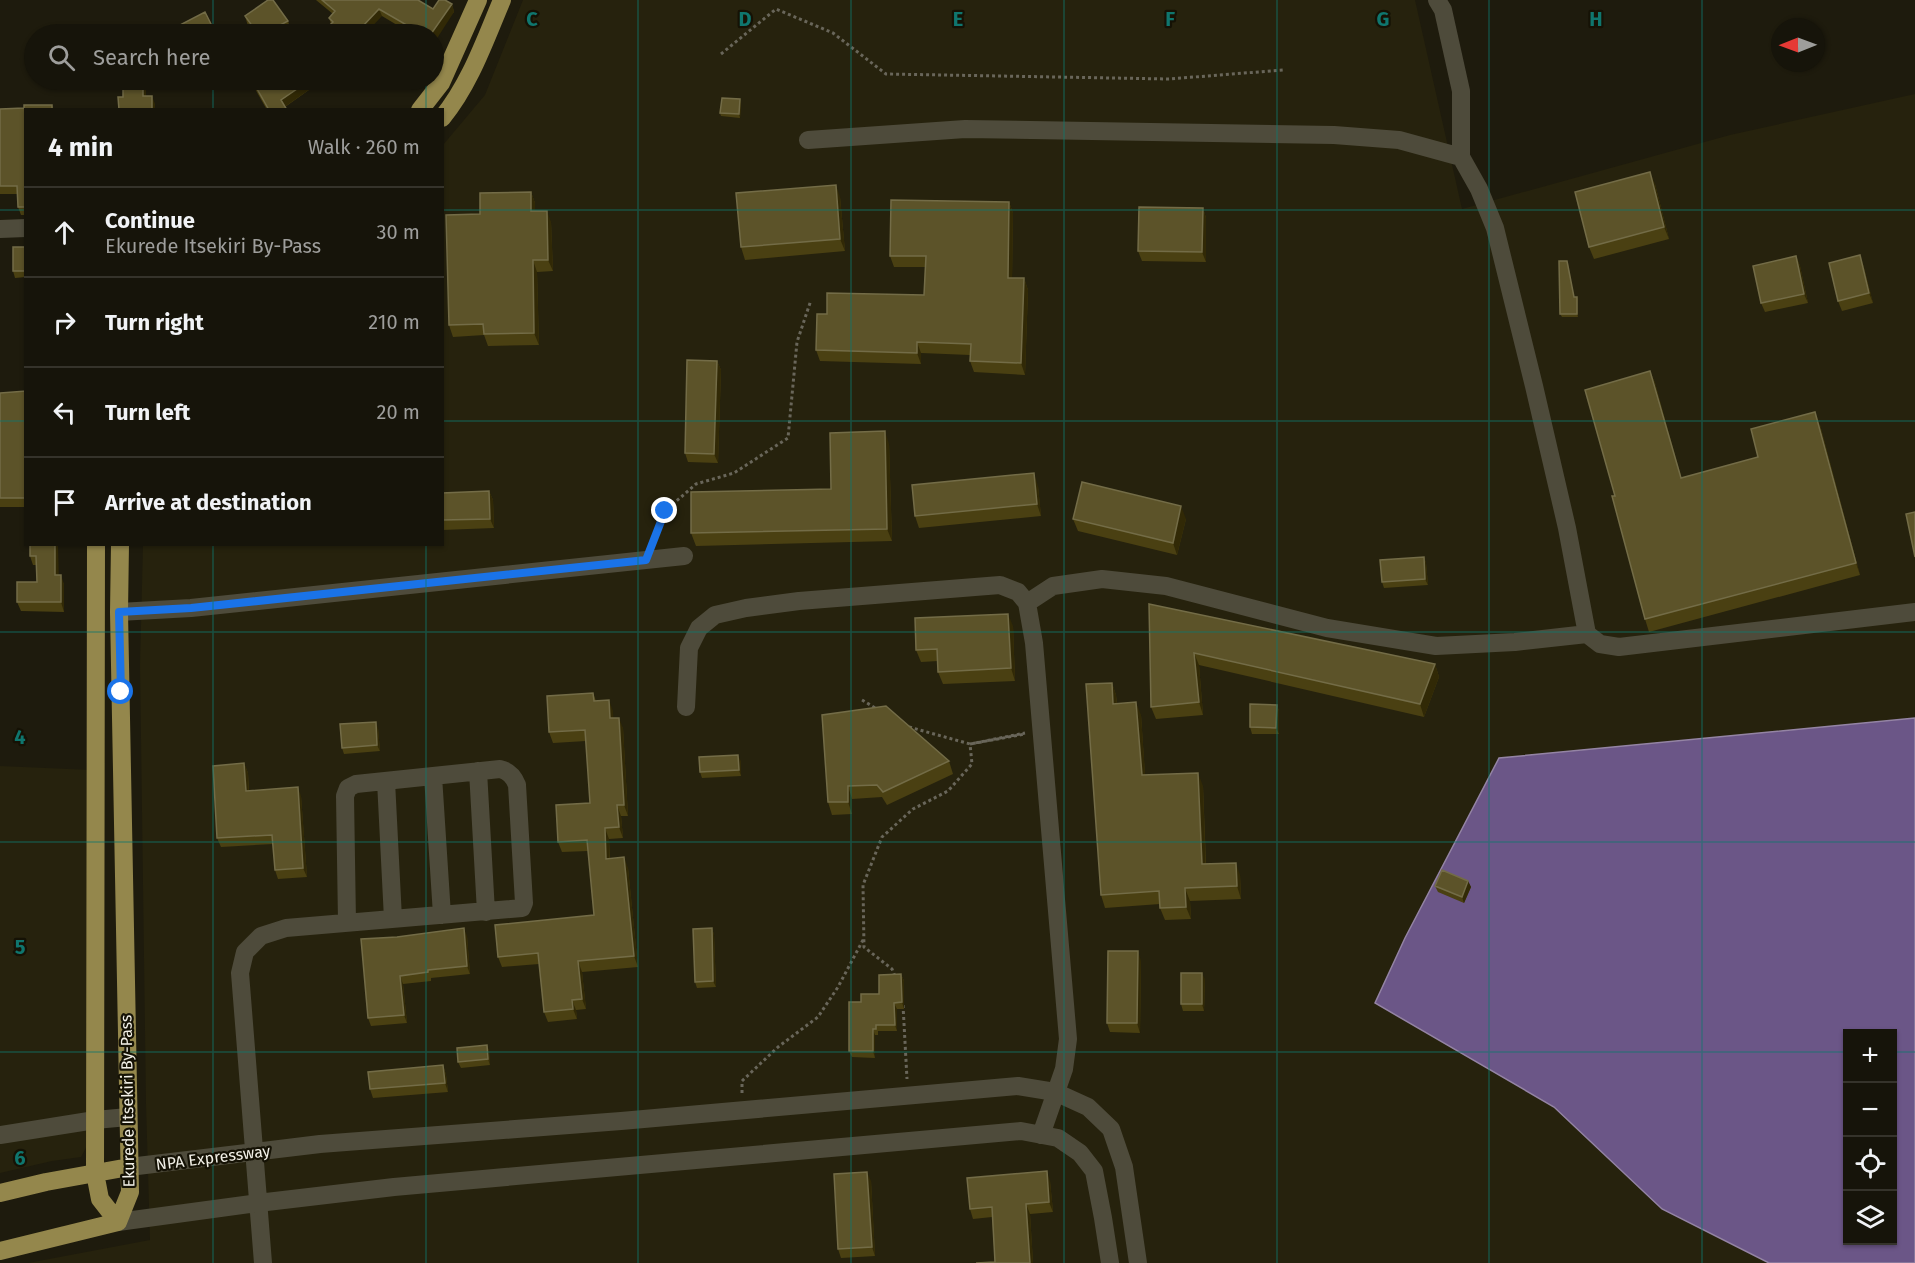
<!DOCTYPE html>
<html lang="en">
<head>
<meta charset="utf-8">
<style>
  :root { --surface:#16140a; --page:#232118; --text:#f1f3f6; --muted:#9e9e9c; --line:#35332b }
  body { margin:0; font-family:"Fira Sans",sans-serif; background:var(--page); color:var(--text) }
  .controls { position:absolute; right:18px; bottom:18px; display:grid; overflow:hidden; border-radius:0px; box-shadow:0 2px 4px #0004 }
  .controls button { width:54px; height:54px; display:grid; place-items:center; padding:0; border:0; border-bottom:2px solid var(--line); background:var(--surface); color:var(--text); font:30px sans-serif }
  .compass { position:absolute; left:1771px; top:18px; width:54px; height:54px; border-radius:50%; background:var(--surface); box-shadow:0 2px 4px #0004; rotate:269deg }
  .stop { position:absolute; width:18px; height:18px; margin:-14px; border:4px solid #1a73e8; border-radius:50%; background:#fff }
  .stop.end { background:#1a73e8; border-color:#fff; box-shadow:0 2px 6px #0008 }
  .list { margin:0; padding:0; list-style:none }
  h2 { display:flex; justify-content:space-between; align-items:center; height:78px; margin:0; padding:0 24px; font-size:26px }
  h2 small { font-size:20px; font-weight:400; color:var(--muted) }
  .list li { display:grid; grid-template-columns:39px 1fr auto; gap:18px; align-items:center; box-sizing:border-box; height:90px; padding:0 24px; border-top:2px solid var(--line) }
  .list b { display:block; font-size:22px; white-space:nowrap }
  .list p { margin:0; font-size:20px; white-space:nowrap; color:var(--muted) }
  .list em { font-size:20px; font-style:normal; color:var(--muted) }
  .icon { flex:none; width:33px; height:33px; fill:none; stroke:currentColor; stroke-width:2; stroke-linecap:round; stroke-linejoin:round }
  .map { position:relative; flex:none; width:1915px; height:1263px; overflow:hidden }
  .search { position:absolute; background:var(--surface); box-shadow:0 2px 4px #0004; left:24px; top:24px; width:420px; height:66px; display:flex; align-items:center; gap:15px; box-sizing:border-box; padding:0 21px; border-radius:33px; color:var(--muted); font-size:22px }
  .panel { position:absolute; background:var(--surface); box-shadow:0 2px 4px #0004; left:24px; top:108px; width:420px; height:438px; border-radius:0px }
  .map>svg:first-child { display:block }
</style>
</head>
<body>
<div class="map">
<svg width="1915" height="1263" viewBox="0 0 1915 1263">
  <rect width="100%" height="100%" fill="#1e1b0d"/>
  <path fill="#26220d" d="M 523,0 L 1415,0 L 1462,209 L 1730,135 L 1915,94 L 1915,718 L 1499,758 L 1375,1002 L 1554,1107 L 1662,1209 L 1769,1263 L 28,1263 L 150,1240 L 146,1104 L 140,665 L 143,545 L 442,544 L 443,145 L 485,95 Z
    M 0,766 L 91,770 L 91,1138 L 81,1157 L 52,1161 L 0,1173 Z"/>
  <path fill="#6b5687" stroke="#9484a4" stroke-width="1.5" fill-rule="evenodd" d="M 1915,718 L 1915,1263 L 1769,1263 L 1662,1209 L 1554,1107 L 1375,1003 L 1405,938 L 1499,758 ZM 1848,1034 L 1892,1034 L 1892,1240 L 1848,1240 Z"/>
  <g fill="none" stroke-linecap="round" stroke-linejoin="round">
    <path stroke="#69665a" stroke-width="3" stroke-dasharray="3 3" stroke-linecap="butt" d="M 721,54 L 776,9 L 833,33 L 886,74 L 1169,79 L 1283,70
      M 653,541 L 665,511 L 696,484 L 734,473 L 788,438 L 797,342 L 811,300
      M 862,700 L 877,709
      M 909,727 L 970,744 L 1025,734
      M 895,976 L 892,969 L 864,947 L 863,885 L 882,837 L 913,809 L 948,791 L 972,764 L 970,744 L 1025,733
      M 903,1005 L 907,1079
      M 742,1093 L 742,1081 L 778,1047 L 818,1017 L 838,987 L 863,940"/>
    <path stroke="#4e4b3b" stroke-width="18" d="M 1437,0 L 1443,10 L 1461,91 L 1461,157
      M 808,140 L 965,129 L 1334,135 L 1399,140 L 1461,157 L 1479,189 L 1495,228 L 1534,386 L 1567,528 L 1587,634 L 1600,644 L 1619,647 L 1915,612
      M 0,229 L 26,228
      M 1027,603 L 1053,586 L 1102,579 L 1166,586 L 1327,628 L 1436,646 L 1515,642 L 1587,634
      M 119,612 L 191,608 L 684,556
      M 686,707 L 689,648 L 699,628 L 715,615 L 746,608 L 799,601 L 1000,585 L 1018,592 L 1027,603 L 1034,643 L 1068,1039 L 1064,1069 L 1041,1135
      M 478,771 L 486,912
      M 433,776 L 442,915
      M 386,781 L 393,919
      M 0,1135 L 95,1120 L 128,1117
      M 129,1167 L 320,1144 L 621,1121 L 1018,1086 L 1055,1092 L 1088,1107 L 1111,1129 L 1124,1167 L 1138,1263
      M 118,1222 L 258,1203 L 394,1187 L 1021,1131 L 1058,1138 L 1080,1153 L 1094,1171 L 1103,1218 L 1110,1263
      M 263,1263 L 240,973 L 245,952 L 261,936 L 286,928 L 522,908 L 524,903 L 517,785 C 514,777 509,771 500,769 L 356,784 L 348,788 L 345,796 L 347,922"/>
    <path stroke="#94874c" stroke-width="18" d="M 420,110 L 441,83 L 478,0
      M 442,118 C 470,84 485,40 502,0
      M 96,544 L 95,1173 L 100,1199 L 118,1222
      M 0,1193 L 46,1182 L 129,1167
      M 118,1222 L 130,1192 L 119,612 L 120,544
      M 0,1251 L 118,1222"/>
  </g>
  <path fill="#4a4012" d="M 316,0 L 418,0 L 433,9 L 452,4 L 454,12 L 434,34 L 412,34 L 382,16 L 331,24 L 329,18 L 333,14 Z
    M 245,16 L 288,21 L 291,31 L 284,34 L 255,34 L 248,26 Z
    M 250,80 L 323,80 L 285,107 L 287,110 L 267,110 Z
    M 376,80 L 391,80 L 383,87 Z
    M 740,99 L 741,103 L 740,118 L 721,116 L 720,113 Z
    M 52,105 L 54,110 L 26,110 L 26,215 L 21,215 L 18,207 L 18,194 L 0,194 L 0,158 L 24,108 Z
    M 1655,184 L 1669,239 L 1594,259 L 1589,247 Z
    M 531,192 L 535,203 L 535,211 L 551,222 L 553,271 L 537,272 L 539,345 L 488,346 L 484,335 L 453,337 L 449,325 L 480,214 Z
    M 840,197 L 845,251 L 745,260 L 741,247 Z
    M 1009,202 L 1013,213 L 1012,278 L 1024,278 L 1028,290 L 1025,375 L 974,372 L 970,361 L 970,355 L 921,353 L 921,364 L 820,361 L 816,350 L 827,314 L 924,295 L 925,267 L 894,267 L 890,256 Z
    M 1203,208 L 1206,218 L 1206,262 L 1142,261 L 1138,251 Z
    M 26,247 L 26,277 L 15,278 L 13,271 Z
    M 1796,256 L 1800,266 L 1808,303 L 1765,312 L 1761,303 Z
    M 1568,264 L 1574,297 L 1578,300 L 1578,317 L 1562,317 L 1560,314 Z
    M 1863,264 L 1873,303 L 1842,311 L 1838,301 Z
    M 717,361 L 721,370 L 718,463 L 688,462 L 685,453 Z
    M 1650,371 L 1655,383 L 1681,478 L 1758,457 L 1820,425 L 1860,575 L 1649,632 L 1645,619 L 1615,496 Z
    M 26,391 L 26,507 L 0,507 L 0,393 Z
    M 889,444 L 892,541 L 696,546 L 691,533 L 831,489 Z
    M 1038,486 L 1041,516 L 919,528 L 915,516 Z
    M 489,491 L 493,500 L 494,528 L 442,530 L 442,493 Z
    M 1073,519 L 1186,519 L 1177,555 L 1078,531 Z
    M 30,544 L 63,544 L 58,545 L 58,575 L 64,584 L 64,612 L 21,611 L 17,602 L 37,582 L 36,565 L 33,565 L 30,556 Z
    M 1424,557 L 1426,563 L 1428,585 L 1384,588 L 1382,582 Z
    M 1149,604 L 1435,664 L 1439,677 L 1424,717 L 1199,665 L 1203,715 L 1156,719 L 1151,707 Z
    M 1013,626 L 1015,681 L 943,684 L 938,672 L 938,661 L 921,662 L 916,650 Z
    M 1112,683 L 1116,695 L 1117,704 L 1141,715 L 1145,775 L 1203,786 L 1206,864 L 1240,875 L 1241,899 L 1190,901 L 1191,919 L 1165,920 L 1160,908 L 1160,904 L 1105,908 L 1101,895 Z
    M 593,693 L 596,701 L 613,711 L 613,718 L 623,728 L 628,816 L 621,816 L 623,838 L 609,839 L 610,859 L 628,868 L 638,967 L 582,972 L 586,1009 L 576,1010 L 577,1019 L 548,1022 L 544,1012 L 539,964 L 502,967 L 498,957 L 594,915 L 588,851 L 562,852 L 558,842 L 590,803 L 586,741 L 553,743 L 549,732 Z
    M 1277,705 L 1279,711 L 1279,734 L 1252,734 L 1250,727 Z
    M 822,715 L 949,761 L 953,774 L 887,805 L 882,797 L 852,799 L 852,814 L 832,815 L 828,802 Z
    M 378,728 L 380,751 L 344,754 L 342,748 Z
    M 741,761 L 741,776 L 702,778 L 700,772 Z
    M 244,763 L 248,773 L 249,791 L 301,796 L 307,877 L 278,879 L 275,870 L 273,844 L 221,847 L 217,838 Z
    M 1468,881 L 1471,887 L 1464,903 L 1438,892 L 1435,886 Z
    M 712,928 L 714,935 L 716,987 L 697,988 L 695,982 Z
    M 467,936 L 470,974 L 431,978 L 431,981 L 403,984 L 407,1023 L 371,1026 L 368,1018 L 361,939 Z
    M 1141,961 L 1140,1033 L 1110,1032 L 1107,1023 Z
    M 901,974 L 904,981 L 904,1009 L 897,1009 L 897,1031 L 878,1031 L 878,1035 L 875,1035 L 875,1058 L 852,1057 L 849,1051 L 861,1002 L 879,994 Z
    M 1205,979 L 1204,1011 L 1183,1011 L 1181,1004 Z
    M 487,1045 L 489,1051 L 490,1065 L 461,1068 L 458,1062 Z
    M 443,1065 L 446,1075 L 448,1092 L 373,1098 L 370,1089 Z
    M 871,1181 L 875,1256 L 841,1258 L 838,1249 Z
    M 1050,1181 L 1053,1212 L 1030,1214 L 1033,1263 L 976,1263 L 995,1262 L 992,1217 L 973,1219 L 970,1209 Z"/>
  <path fill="#312906" d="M 452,4 L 454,12 L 434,43 L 434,34 L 431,34 Z
    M 379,9 L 382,16 L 365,34 L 362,27 Z
    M 143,80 L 146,80 L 146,104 L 143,96 Z
    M 310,80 L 323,80 L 283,108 L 281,100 Z
    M 380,80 L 391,80 L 383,87 Z
    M 152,96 L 155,104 L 155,110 L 152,110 Z
    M 740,99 L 741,103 L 740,118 L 739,114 Z
    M 1650,172 L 1655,184 L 1669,239 L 1664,227 Z
    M 836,185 L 840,197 L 845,251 L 840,239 Z
    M 531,192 L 535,203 L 535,223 L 531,211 Z
    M 1009,202 L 1013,213 L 1012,289 L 1008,278 Z
    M 1203,208 L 1206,218 L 1206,262 L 1202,252 Z
    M 547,211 L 551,222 L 553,271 L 548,260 Z
    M 1860,255 L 1863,264 L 1873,303 L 1869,293 Z
    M 1796,256 L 1800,266 L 1808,303 L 1804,294 Z
    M 533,260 L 537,272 L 539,345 L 534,333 Z
    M 1024,278 L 1028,290 L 1025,375 L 1021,363 Z
    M 1577,297 L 1578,300 L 1578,317 L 1577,314 Z
    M 917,342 L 921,353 L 921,364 L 917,353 Z
    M 717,361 L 721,370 L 718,463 L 714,454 Z
    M 1650,371 L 1655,383 L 1685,490 L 1681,478 Z
    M 1815,412 L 1820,425 L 1860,575 L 1856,563 Z
    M 885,431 L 889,444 L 892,541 L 887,529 Z
    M 1034,473 L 1038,486 L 1041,516 L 1037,504 Z
    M 489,491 L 493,500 L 494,528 L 490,519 Z
    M 1181,506 L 1186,519 L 1177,555 L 1173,543 Z
    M 55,544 L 58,544 L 59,584 L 55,575 Z
    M 1424,557 L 1426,563 L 1428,585 L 1425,579 Z
    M 61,575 L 64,584 L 64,612 L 61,602 Z
    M 1008,614 L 1013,626 L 1015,681 L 1011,668 Z
    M 1194,653 L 1199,665 L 1203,715 L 1199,702 Z
    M 1435,664 L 1439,677 L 1424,717 L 1420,704 Z
    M 1112,683 L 1116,695 L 1118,716 L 1113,704 Z
    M 609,700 L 613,711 L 614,729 L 610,718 Z
    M 1136,702 L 1141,715 L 1146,788 L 1142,775 Z
    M 1277,705 L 1279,711 L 1279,734 L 1276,728 Z
    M 619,718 L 623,728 L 628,816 L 624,805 Z
    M 376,722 L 378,728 L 380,751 L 377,745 Z
    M 738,755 L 741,761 L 741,776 L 739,770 Z
    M 244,763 L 248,773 L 249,800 L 246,791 Z
    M 1198,773 L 1203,786 L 1206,877 L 1202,864 Z
    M 848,786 L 852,799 L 852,814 L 848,802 Z
    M 298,787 L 301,796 L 307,877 L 303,868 Z
    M 617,805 L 621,816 L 623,838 L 619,827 Z
    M 605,828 L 609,839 L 610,870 L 606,859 Z
    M 624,857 L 628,868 L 638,967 L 634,956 Z
    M 1236,863 L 1240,875 L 1241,899 L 1237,886 Z
    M 1468,881 L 1471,887 L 1464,903 L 1462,897 Z
    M 1185,888 L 1190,901 L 1191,919 L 1186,907 Z
    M 464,928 L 467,936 L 470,974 L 467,966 Z
    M 712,928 L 714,935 L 716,987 L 713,981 Z
    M 1138,951 L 1141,961 L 1140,1033 L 1137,1023 Z
    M 578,961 L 582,972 L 586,1009 L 582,999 Z
    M 1202,973 L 1205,979 L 1204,1011 L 1202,1004 Z
    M 901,974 L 904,981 L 904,1009 L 902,1002 Z
    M 400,976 L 403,984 L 407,1023 L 404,1015 Z
    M 572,1000 L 576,1010 L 577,1019 L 573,1009 Z
    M 894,1003 L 897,1009 L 897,1031 L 895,1025 Z
    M 873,1029 L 875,1035 L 875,1058 L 873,1051 Z
    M 487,1045 L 489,1051 L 490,1065 L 488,1059 Z
    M 443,1065 L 446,1075 L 448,1092 L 445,1083 Z
    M 1047,1171 L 1050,1181 L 1053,1212 L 1049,1202 Z
    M 867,1172 L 871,1181 L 875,1256 L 872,1247 Z
    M 1026,1204 L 1030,1214 L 1033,1263 L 1030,1263 Z"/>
  <path fill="#5c5329" stroke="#736c47" stroke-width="1.5" d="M 268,0 L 273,0 L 288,21 L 263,34 L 258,34 L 245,16 Z
    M 322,0 L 418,0 L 433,9 L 439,0 L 445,0 L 452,4 L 431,34 L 422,34 L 379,9 L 362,27 L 370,34 L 320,34 L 333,22 L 329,18 L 335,11 Z
    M 205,12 L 216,34 L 179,34 L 176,27 Z
    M 111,28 L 111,34 L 58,34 L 58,29 Z
    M 123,80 L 143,80 L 143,96 L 152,96 L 152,110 L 119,110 L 118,97 L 123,97 Z
    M 252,80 L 310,80 L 281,100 L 287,110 L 269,110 Z
    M 722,98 L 740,99 L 739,114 L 720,113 Z
    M 24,105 L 52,105 L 52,110 L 26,110 L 26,207 L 18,207 L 17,186 L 0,186 L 0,109 L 24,108 Z
    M 1650,172 L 1664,227 L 1589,247 L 1575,192 Z
    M 836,185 L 840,239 L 741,247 L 736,193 Z
    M 531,192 L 531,211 L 547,211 L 548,260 L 533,260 L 534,333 L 484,334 L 483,324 L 449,325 L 446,215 L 480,214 L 480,193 Z
    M 891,200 L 1009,202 L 1008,278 L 1024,278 L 1021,363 L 970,361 L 971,344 L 917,342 L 917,353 L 816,350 L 817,314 L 827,314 L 827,293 L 924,295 L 926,256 L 890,256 Z
    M 1139,207 L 1203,208 L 1202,252 L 1138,251 Z
    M 13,247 L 26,247 L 26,271 L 13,271 Z
    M 1860,255 L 1869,293 L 1838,301 L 1829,263 Z
    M 1796,256 L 1804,294 L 1761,303 L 1753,266 Z
    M 1559,261 L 1567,261 L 1574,297 L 1577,297 L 1577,314 L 1560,314 Z
    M 687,360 L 717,361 L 714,454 L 685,453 Z
    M 1650,371 L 1681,478 L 1758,457 L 1751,429 L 1815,412 L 1856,563 L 1645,619 L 1612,496 L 1615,496 L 1585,390 Z
    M 26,391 L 26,498 L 0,498 L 0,393 Z
    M 885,431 L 887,529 L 691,533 L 691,492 L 831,489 L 830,433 Z
    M 1034,473 L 1037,504 L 915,516 L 912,485 Z
    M 1082,482 L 1181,506 L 1173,543 L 1073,519 Z
    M 489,491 L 490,519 L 442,520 L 442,493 Z
    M 1915,512 L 1915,557 L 1906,514 Z
    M 30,544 L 55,544 L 55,575 L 61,575 L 61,602 L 17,602 L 17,582 L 37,582 L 36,556 L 30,556 Z
    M 1424,557 L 1425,579 L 1382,582 L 1380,560 Z
    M 1149,604 L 1435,664 L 1420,704 L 1194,653 L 1199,702 L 1151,707 Z
    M 1008,614 L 1011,668 L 938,672 L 937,649 L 916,650 L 915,618 Z
    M 1112,683 L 1113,704 L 1136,702 L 1142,775 L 1198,773 L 1202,864 L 1236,863 L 1237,886 L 1185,888 L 1186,907 L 1160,908 L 1159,891 L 1101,895 L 1086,684 Z
    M 593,693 L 594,701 L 609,700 L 610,718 L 619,718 L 624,805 L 617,805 L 619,827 L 605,828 L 606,859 L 624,857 L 634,956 L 578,961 L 582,999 L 572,1000 L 573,1009 L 544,1012 L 538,953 L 498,957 L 495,925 L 594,915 L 587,840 L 558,842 L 556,805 L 590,803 L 585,730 L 549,732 L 547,696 Z
    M 1250,704 L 1277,705 L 1276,728 L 1250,727 Z
    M 886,706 L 949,761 L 883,792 L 877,785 L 848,786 L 848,802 L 828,802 L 822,715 Z
    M 376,722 L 377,745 L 342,748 L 340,724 Z
    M 738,755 L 739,770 L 700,772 L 699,757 Z
    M 244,763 L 246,791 L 298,787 L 303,868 L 275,870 L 272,835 L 217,838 L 213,766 Z
    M 1442,870 L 1468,881 L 1462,897 L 1435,886 Z
    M 464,928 L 467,966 L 428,970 L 428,972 L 400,976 L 404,1015 L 368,1018 L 361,939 L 397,937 Z
    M 712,928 L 713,981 L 695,982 L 693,929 Z
    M 1108,951 L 1138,951 L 1137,1023 L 1107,1023 Z
    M 1181,973 L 1202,973 L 1202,1004 L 1181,1004 Z
    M 901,974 L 902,1002 L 894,1003 L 895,1025 L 876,1025 L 876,1029 L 873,1029 L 873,1051 L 849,1051 L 849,1002 L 861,1002 L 861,994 L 879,994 L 879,975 Z
    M 487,1045 L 488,1059 L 458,1062 L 457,1048 Z
    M 443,1065 L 445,1083 L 370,1089 L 368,1072 Z
    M 1047,1171 L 1049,1202 L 1026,1204 L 1030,1263 L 976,1263 L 995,1262 L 992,1207 L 970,1209 L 967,1178 Z
    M 867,1172 L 872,1247 L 838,1249 L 834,1174 Z"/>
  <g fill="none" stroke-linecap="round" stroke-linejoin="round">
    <path stroke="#1a73e8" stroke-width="8" d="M 121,692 L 119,612 L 191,608 L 646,560 L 665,511"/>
  </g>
  <path fill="none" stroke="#0f766e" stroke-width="1.5" stroke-opacity="0.55" d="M 213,0 L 213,34M 426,0 L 426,34M 638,0 L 638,1263M 851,0 L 851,1263M 1064,0 L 1064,1263M 1277,0 L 1277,1263M 1489,0 L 1489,1263M 1702,0 L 1702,1263M 213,80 L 213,110M 426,80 L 426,110M 0,210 L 26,210M 442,210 L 1915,210M 0,421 L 26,421M 442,421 L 1915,421M 213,544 L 213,1263M 426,544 L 426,1263M 0,632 L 1915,632M 0,842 L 1915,842M 0,1052 L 1848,1052M 1892,1052 L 1915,1052"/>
  <g text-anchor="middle" stroke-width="4.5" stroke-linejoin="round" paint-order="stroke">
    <g font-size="16" fill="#f2f0e7" stroke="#151205">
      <text transform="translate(127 1101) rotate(-91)" y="6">Ekurede Itsekiri By-Pass</text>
      <text transform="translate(213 1157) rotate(-7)" y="6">NPA Expressway</text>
    </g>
  </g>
  <g font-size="20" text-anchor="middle" font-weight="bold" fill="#0f766e" stroke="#151205" stroke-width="4.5" stroke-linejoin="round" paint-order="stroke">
    <text x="532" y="26">C</text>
    <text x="745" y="26">D</text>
    <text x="958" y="26">E</text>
    <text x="1170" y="26">F</text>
    <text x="1383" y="26">G</text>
    <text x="1596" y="26">H</text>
    <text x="20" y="744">4</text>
    <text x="20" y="954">5</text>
    <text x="20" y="1165">6</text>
  </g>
</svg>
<div class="controls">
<button>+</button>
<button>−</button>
<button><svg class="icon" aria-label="locate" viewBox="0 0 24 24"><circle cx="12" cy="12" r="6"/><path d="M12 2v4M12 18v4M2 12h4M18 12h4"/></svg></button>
<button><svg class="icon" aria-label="layers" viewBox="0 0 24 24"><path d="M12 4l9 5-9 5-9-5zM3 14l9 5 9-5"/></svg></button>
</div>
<svg class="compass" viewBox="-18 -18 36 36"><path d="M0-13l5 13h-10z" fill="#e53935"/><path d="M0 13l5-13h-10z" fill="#9e9e9c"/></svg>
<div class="stop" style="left:121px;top:692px"></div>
<div class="stop end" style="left:665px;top:511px"></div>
<div class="search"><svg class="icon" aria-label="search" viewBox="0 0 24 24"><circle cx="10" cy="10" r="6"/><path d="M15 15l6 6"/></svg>Search here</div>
<section class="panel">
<h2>4 min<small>Walk · 260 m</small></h2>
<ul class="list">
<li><svg class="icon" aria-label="ahead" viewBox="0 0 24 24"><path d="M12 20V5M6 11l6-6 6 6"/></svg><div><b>Continue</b><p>Ekurede Itsekiri By-Pass</p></div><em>30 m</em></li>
<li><svg class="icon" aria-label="right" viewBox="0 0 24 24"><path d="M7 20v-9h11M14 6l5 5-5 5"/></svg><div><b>Turn right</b></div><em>210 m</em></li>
<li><svg class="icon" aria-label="left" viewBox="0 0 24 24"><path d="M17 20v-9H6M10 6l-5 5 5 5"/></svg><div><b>Turn left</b></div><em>20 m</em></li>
<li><svg class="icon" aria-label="arrive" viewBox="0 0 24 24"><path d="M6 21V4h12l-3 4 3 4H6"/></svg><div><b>Arrive at destination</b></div></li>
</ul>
</section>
</div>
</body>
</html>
